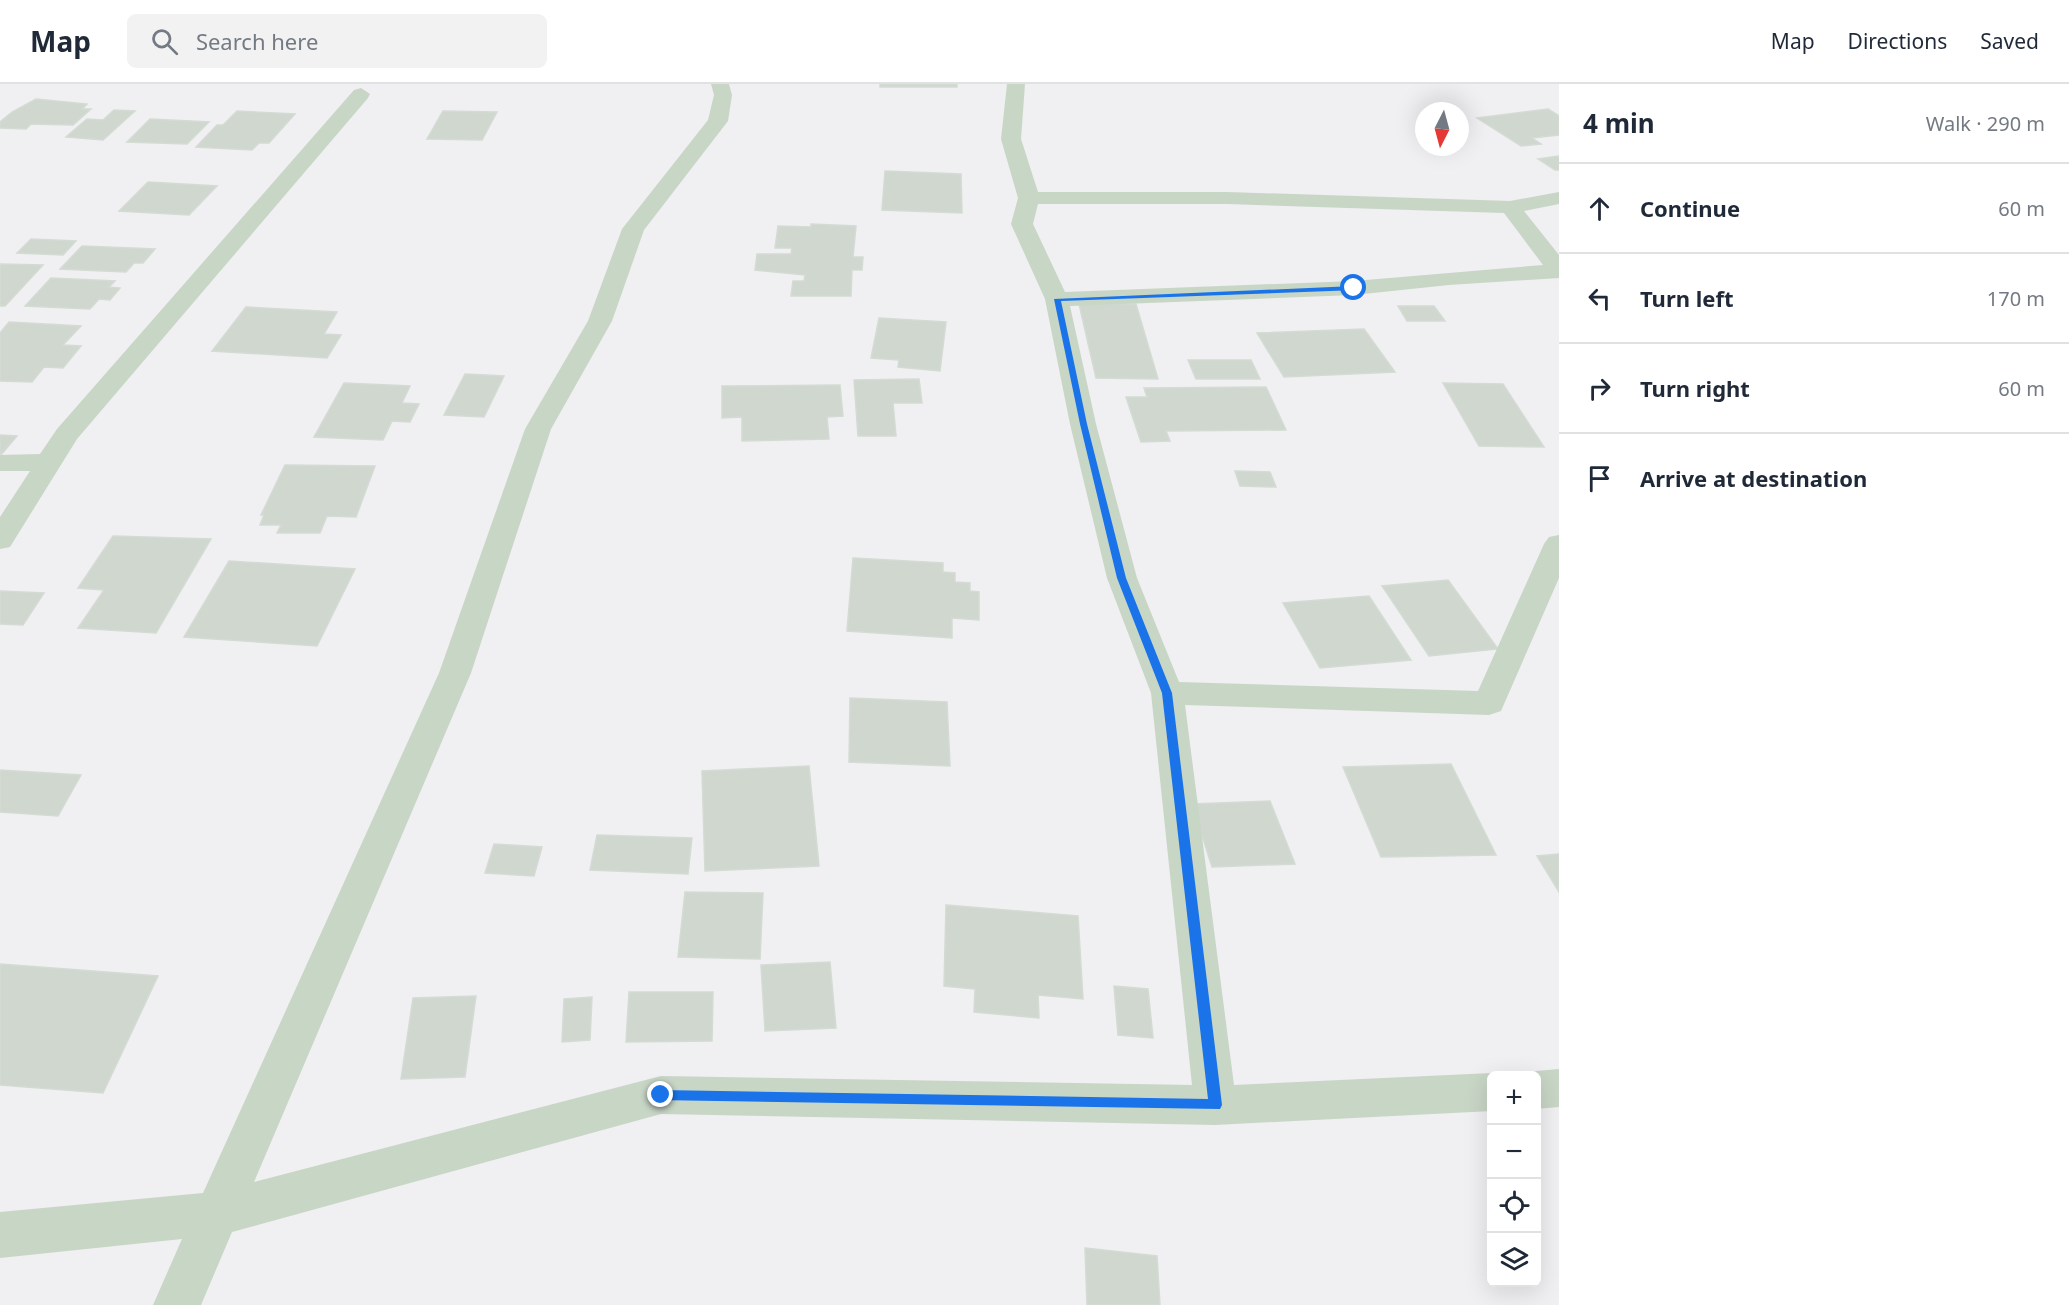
<!DOCTYPE html>
<html lang="en">
<head>
<meta charset="utf-8">
<style>
  :root { --surface:#fff; --page:#f2f2f3; --text:#1f2937; --muted:#747a83; --line:#e0e1e3 }
  body { margin:0; font-family:"Noto Sans",sans-serif; background:var(--page); color:var(--text) }
  .controls { position:absolute; right:18px; bottom:18px; display:grid; overflow:hidden; border-radius:9px; box-shadow:0 6px 24px #0002 }
  .controls button { width:54px; height:54px; display:grid; place-items:center; padding:0; border:0; border-bottom:2px solid var(--line); background:var(--surface); color:var(--text); font:30px sans-serif }
  .compass { position:absolute; left:1415px; top:18px; width:54px; height:54px; border-radius:50%; background:var(--surface); box-shadow:0 6px 24px #0002; rotate:186deg }
  .stop { position:absolute; width:18px; height:18px; margin:-14px; border:4px solid #1a73e8; border-radius:50%; background:#fff }
  .stop.end { background:#1a73e8; border-color:#fff; box-shadow:0 2px 6px #0008 }
  .list { margin:0; padding:0; list-style:none }
  h2 { display:flex; justify-content:space-between; align-items:center; height:78px; margin:0; padding:0 24px; font-size:26px }
  h2 small { font-size:20px; font-weight:400; color:var(--muted) }
  .list li { display:grid; grid-template-columns:39px 1fr auto; gap:18px; align-items:center; box-sizing:border-box; height:90px; padding:0 24px; border-top:2px solid var(--line) }
  .list b { display:block; font-size:22px; white-space:nowrap }
  .list em { font-size:20px; font-style:normal; color:var(--muted) }
  .icon { flex:none; width:33px; height:33px; fill:none; stroke:currentColor; stroke-width:2; stroke-linecap:round; stroke-linejoin:round }
  .map { position:relative; flex:none; width:1559px; height:1221px; overflow:hidden }
  header { display:flex; align-items:center; gap:36px; box-sizing:border-box; height:84px; padding:0 30px; background:var(--surface); border-bottom:2px solid var(--line) }
  header strong { font-size:28px }
  nav { display:flex; gap:33px; margin-inline-start:auto; font-size:21px }
  .search { width:420px; height:54px; background:var(--page); display:flex; align-items:center; gap:15px; box-sizing:border-box; padding:0 21px; border-radius:9px; color:var(--muted); font-size:22px }
  main { display:flex }
  aside { flex:1; background:var(--surface) }
  .map>svg:first-child { display:block }
</style>
</head>
<body>
<header>
<strong>Map</strong>
<div class="search"><svg class="icon" aria-label="search" viewBox="0 0 24 24"><circle cx="10" cy="10" r="6"/><path d="M15 15l6 6"/></svg>Search here</div>
<nav><a>Map</a><a>Directions</a><a>Saved</a></nav>
</header>
<main>
<div class="map">
<svg width="1559" height="1221" viewBox="0 0 1559 1221">
  <rect width="100%" height="100%" fill="#f0eff2"/>
  <path fill="#cfd7cf" stroke="#d3dbd4" stroke-width="1.5" d="M 880,0 L 957,0 L 957,3 L 880,3 Z
    M 36,15 L 87,20 L 82,25 L 91,25 L 73,41 L 31,40 L 26,45 L 0,44 L 0,38 L 12,28 Z
    M 1548,25 L 1559,32 L 1559,51 L 1532,54 L 1541,60 L 1521,62 L 1477,34 Z
    M 114,26 L 135,27 L 103,56 L 66,53 L 87,35 L 103,36 Z
    M 237,27 L 295,30 L 269,59 L 259,59 L 252,66 L 196,63 L 217,41 L 223,41 Z
    M 443,27 L 497,28 L 482,56 L 427,55 Z
    M 150,35 L 209,38 L 187,60 L 127,58 Z
    M 1559,72 L 1559,86 L 1555,86 L 1538,75 Z
    M 885,87 L 961,90 L 962,129 L 882,126 Z
    M 148,98 L 217,102 L 189,131 L 119,127 Z
    M 811,140 L 856,142 L 853,173 L 863,173 L 862,186 L 852,186 L 851,212 L 791,212 L 793,197 L 804,197 L 805,191 L 755,186 L 757,170 L 791,170 L 792,164 L 775,164 L 778,142 L 811,143 Z
    M 31,155 L 76,157 L 63,171 L 17,169 Z
    M 82,162 L 155,165 L 143,179 L 134,179 L 126,188 L 60,185 Z
    M 0,180 L 43,181 L 5,222 L 0,222 Z
    M 51,194 L 115,197 L 109,203 L 120,204 L 110,216 L 99,215 L 90,225 L 25,222 Z
    M 1079,220 L 1136,220 L 1158,295 L 1096,294 Z
    M 1398,222 L 1434,222 L 1445,237 L 1407,237 Z
    M 246,223 L 337,228 L 324,250 L 341,251 L 327,274 L 212,267 Z
    M 879,234 L 946,238 L 940,287 L 898,283 L 899,276 L 871,274 Z
    M 9,238 L 81,242 L 63,261 L 81,262 L 63,284 L 44,283 L 32,298 L 0,297 L 0,249 Z
    M 1364,245 L 1395,288 L 1284,293 L 1257,249 Z
    M 1188,276 L 1251,276 L 1260,295 L 1196,295 Z
    M 465,290 L 504,292 L 484,333 L 444,331 Z
    M 919,295 L 922,319 L 893,319 L 896,352 L 858,352 L 854,296 Z
    M 344,299 L 410,302 L 402,319 L 419,320 L 410,338 L 392,337 L 383,356 L 314,353 Z
    M 1443,299 L 1503,300 L 1544,363 L 1479,362 Z
    M 840,301 L 843,332 L 827,333 L 829,355 L 742,357 L 742,333 L 722,334 L 722,302 Z
    M 1266,303 L 1286,346 L 1166,347 L 1170,357 L 1141,358 L 1126,313 L 1147,313 L 1144,304 Z
    M 0,351 L 17,352 L 0,372 Z
    M 285,381 L 375,382 L 356,433 L 327,432 L 320,449 L 277,449 L 281,441 L 260,441 L 264,431 L 261,431 Z
    M 1235,387 L 1270,388 L 1276,403 L 1240,402 Z
    M 113,452 L 211,455 L 156,549 L 78,544 L 104,506 L 78,504 Z
    M 853,474 L 943,479 L 943,488 L 955,489 L 955,498 L 970,499 L 970,507 L 979,508 L 979,536 L 952,534 L 952,554 L 847,547 Z
    M 229,477 L 355,485 L 317,562 L 184,553 Z
    M 1448,496 L 1498,565 L 1429,572 L 1382,502 Z
    M 0,507 L 44,509 L 23,541 L 0,540 Z
    M 1369,512 L 1411,576 L 1320,584 L 1283,519 Z
    M 850,614 L 947,618 L 950,682 L 849,678 Z
    M 1451,680 L 1496,771 L 1381,773 L 1343,683 Z
    M 809,682 L 819,782 L 705,787 L 702,687 Z
    M 0,686 L 81,691 L 58,732 L 0,728 Z
    M 1270,717 L 1295,780 L 1212,783 L 1192,720 Z
    M 597,751 L 692,754 L 688,790 L 590,786 Z
    M 494,760 L 542,763 L 534,792 L 485,789 Z
    M 1559,770 L 1559,808 L 1537,772 Z
    M 685,808 L 763,809 L 760,875 L 678,873 Z
    M 946,821 L 1078,832 L 1083,915 L 1038,911 L 1039,934 L 974,928 L 975,905 L 944,902 Z
    M 830,878 L 836,944 L 765,947 L 761,881 Z
    M 0,880 L 158,892 L 103,1009 L 0,1001 Z
    M 1114,902 L 1148,905 L 1153,954 L 1118,951 Z
    M 629,908 L 713,908 L 712,957 L 626,958 Z
    M 476,912 L 465,993 L 401,995 L 413,914 Z
    M 592,913 L 590,956 L 562,958 L 564,915 Z
    M 1085,1164 L 1157,1172 L 1160,1221 L 1087,1221 Z"/>
  <g fill="none" stroke-linecap="round" stroke-linejoin="round">
    <path fill="#c8d6c6" fill-rule="evenodd" d="M 711,0 L 729,0 L 732,11 L 728,37 L 644,146 L 612,237 L 551,345 L 471,589 L 254,1098 L 661,992 L 1192,1001 L 1151,609 L 1107,494 L 1070,340 L 1045,215 L 1011,140 L 1018,114 L 1001,55 L 1007,0 L 1025,0 L 1021,55 L 1038,108 L 1227,108 L 1510,117 L 1559,108 L 1559,120 L 1524,127 L 1559,171 L 1559,194 L 1449,201 L 1354,211 L 1070,222 L 1096,340 L 1137,494 L 1179,598 L 1478,607 L 1544,460 L 1549,453 L 1559,451 L 1559,494 L 1501,627 L 1489,631 L 1185,621 L 1234,1001 L 1492,989 L 1500,992 L 1492,992 L 1492,1027 L 1215,1041 L 661,1030 L 232,1148 L 201,1221 L 153,1221 L 182,1155 L 0,1174 L 0,1128 L 203,1109 L 439,589 L 525,345 L 588,237 L 622,145 L 708,36 L 714,11 ZM 1038,120 L 1227,120 L 1504,129 L 1543,181 L 1354,197 L 1065,208 L 1033,140 Z
      M 361,4 L 370,10 L 368,14 L 77,355 L 10,463 L 0,465 L 0,433 L 30,387 L 0,387 L 0,371 L 40,370 L 57,345 L 354,6 Z
      M 1559,985 L 1559,1023 L 1536,1025 L 1536,992 L 1523,992 L 1536,987 Z"/>
  </g>
  <path fill="#1a73e8" d="M 1354,202 L 1357,206 L 1061,217 L 1087,340 L 1126,494 L 1172,609 L 1222,1021 L 1220,1025 L 656,1016 L 655,1011 L 661,1006 L 1208,1015 L 1162,609 L 1117,494 L 1080,340 L 1054,215 Z"/>
</svg>
<div class="controls">
<button>+</button>
<button>−</button>
<button><svg class="icon" aria-label="locate" viewBox="0 0 24 24"><circle cx="12" cy="12" r="6"/><path d="M12 2v4M12 18v4M2 12h4M18 12h4"/></svg></button>
<button><svg class="icon" aria-label="layers" viewBox="0 0 24 24"><path d="M12 4l9 5-9 5-9-5zM3 14l9 5 9-5"/></svg></button>
</div>
<svg class="compass" viewBox="-18 -18 36 36"><path d="M0-13l5 13h-10z" fill="#e53935"/><path d="M0 13l5-13h-10z" fill="#747a83"/></svg>
<div class="stop" style="left:1354px;top:204px"></div>
<div class="stop end" style="left:661px;top:1011px"></div>
</div>
<aside>
<h2>4 min<small>Walk · 290 m</small></h2>
<ul class="list">
<li><svg class="icon" aria-label="ahead" viewBox="0 0 24 24"><path d="M12 20V5M6 11l6-6 6 6"/></svg><div><b>Continue</b></div><em>60 m</em></li>
<li><svg class="icon" aria-label="left" viewBox="0 0 24 24"><path d="M17 20v-9H6M10 6l-5 5 5 5"/></svg><div><b>Turn left</b></div><em>170 m</em></li>
<li><svg class="icon" aria-label="right" viewBox="0 0 24 24"><path d="M7 20v-9h11M14 6l5 5-5 5"/></svg><div><b>Turn right</b></div><em>60 m</em></li>
<li><svg class="icon" aria-label="arrive" viewBox="0 0 24 24"><path d="M6 21V4h12l-3 4 3 4H6"/></svg><div><b>Arrive at destination</b></div></li>
</ul>
</aside>
</main>
</body>
</html>
